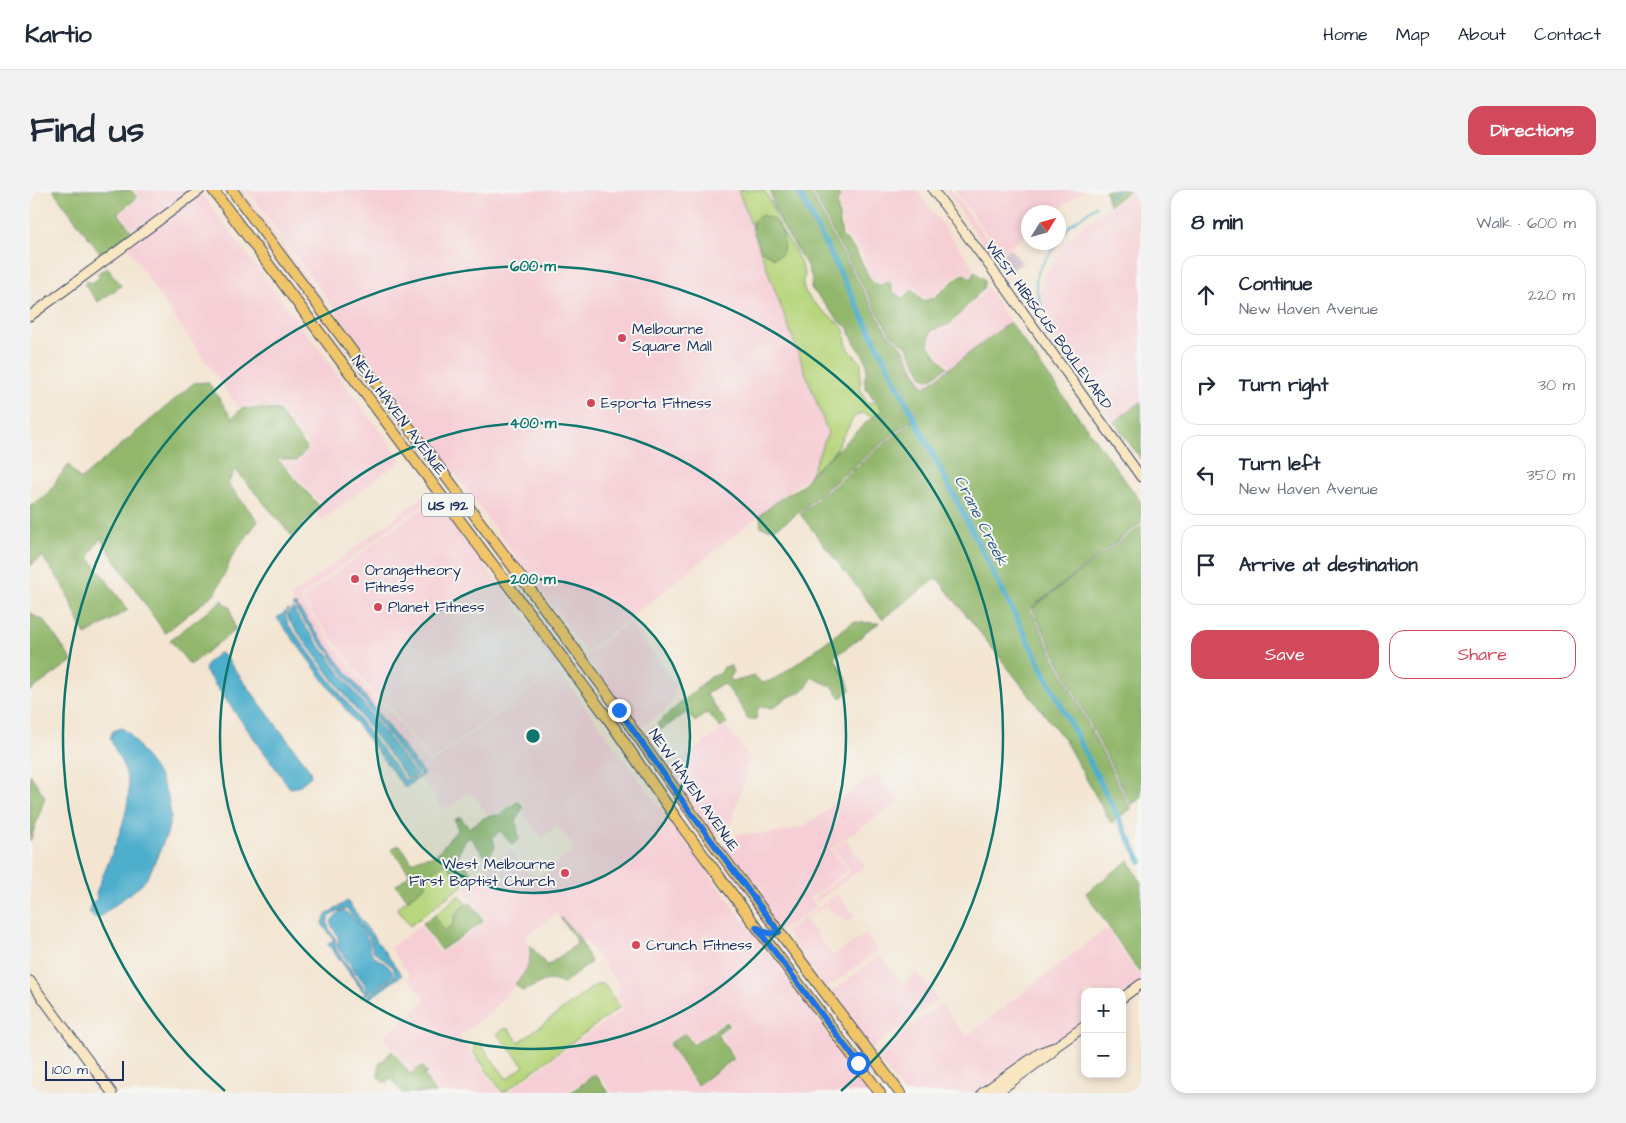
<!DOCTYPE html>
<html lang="en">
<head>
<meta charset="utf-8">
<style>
  :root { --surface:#fff; --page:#f2f2f3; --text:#1f2937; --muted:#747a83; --line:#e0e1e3; --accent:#d1495b }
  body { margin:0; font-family:"Architects Daughter",sans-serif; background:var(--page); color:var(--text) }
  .controls { position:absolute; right:15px; bottom:15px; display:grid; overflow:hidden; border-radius:10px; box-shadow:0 2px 8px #0003 }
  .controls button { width:45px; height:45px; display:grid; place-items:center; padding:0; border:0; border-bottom:1px solid var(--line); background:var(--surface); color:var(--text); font:25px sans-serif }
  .compass { position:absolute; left:991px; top:15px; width:45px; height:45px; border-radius:50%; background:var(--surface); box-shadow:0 2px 8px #0003; rotate:53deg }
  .scale { position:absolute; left:15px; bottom:12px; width:79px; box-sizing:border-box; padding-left:5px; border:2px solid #1b2f5e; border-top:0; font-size:14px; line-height:18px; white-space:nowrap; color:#1b2f5e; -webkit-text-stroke:4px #f6f6f2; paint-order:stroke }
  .stop { position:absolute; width:15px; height:15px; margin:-11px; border:4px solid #1a73e8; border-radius:50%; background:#fff }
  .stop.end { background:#1a73e8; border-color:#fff; box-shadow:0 1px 5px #0008 }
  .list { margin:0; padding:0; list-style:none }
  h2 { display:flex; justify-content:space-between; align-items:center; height:65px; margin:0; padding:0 20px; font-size:21px }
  h2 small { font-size:16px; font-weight:400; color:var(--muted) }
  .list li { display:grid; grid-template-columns:32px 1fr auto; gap:15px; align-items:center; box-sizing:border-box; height:80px; margin:0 10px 10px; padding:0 10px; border:1px solid var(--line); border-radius:15px }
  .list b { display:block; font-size:19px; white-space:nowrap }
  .list p { margin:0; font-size:16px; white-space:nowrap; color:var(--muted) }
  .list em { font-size:16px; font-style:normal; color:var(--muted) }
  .actions { display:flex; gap:10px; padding:15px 20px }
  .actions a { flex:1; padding:11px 0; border:1px solid var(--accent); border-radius:15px; text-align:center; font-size:18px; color:var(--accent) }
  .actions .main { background:var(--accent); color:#fff }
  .icon { flex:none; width:28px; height:28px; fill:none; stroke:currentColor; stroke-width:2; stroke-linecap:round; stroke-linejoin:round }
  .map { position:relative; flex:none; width:1111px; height:903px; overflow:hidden; border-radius:15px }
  header { display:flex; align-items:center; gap:30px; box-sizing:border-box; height:70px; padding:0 25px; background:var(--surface); border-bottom:1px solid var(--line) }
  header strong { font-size:24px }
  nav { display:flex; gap:28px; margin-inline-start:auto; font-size:18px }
  .intro { display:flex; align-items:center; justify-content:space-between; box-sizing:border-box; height:120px; padding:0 30px }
  h1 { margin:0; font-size:35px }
  .button { padding:12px 22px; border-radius:15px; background:var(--accent); color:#fff; font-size:18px; font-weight:700 }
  main { display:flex; gap:30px; padding:0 30px }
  aside { flex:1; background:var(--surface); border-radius:15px; box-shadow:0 2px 8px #0003 }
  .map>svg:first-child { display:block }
</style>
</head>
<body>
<header>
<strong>Kartio</strong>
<nav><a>Home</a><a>Map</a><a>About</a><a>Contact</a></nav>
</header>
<div class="intro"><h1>Find us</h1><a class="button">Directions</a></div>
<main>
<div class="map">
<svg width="1111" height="903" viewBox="0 0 1111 903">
  <rect width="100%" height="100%" fill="#f6f6f2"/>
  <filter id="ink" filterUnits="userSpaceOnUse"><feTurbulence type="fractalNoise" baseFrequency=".02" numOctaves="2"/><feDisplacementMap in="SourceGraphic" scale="10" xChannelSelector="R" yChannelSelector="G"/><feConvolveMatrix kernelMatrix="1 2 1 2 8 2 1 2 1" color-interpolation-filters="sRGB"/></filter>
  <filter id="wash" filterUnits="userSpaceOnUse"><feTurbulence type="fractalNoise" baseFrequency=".0096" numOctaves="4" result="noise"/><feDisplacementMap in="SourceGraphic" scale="20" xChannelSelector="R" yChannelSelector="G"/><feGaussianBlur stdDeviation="1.12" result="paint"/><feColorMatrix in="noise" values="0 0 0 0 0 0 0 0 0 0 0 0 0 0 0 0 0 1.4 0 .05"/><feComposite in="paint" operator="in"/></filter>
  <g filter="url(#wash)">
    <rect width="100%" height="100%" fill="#f3e5d1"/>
    <path fill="#f6cfd6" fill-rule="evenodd" d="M 104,0 L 166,0 L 105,43 L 91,23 L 110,9 Z
      M 208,0 L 213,0 L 483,369 L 233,34 Z
      M 217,0 L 708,0 L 798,243 L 780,285 L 556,463 Z
      M 809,0 L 887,0 L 944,78 L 941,85 L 933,82 L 925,86 L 903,106 L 893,108 L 883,96 L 873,106 L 865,101 L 861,90 L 851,92 L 845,91 L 837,80 L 833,66 L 823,52 L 815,46 L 809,13 L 812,5 Z
      M 916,0 L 921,0 L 980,80 L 973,82 Z
      M 925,0 L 1055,0 L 1025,22 L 998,22 L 998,43 L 971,64 Z
      M 1105,0 L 1111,0 L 1111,212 L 1084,232 L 1036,162 L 1018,130 L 1016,120 L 1010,102 L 1014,88 L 1035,53 L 1053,35 Z
      M 171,3 L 372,270 L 291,331 L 286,324 L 292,315 L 253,271 L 267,273 L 279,260 L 279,257 L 250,218 L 213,216 L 209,218 L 127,103 L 98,56 Z
      M 956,96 L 980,132 L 894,198 L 871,155 L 874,157 L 892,190 L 902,191 L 919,176 L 900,154 L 903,143 L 922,135 L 955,101 Z
      M 397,303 L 402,310 L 368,332 L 271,407 L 270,410 L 348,514 L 357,517 L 401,574 L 527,479 L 842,903 L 583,903 L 566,882 L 536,903 L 477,903 L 532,862 L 592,820 L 593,816 L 587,808 L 589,798 L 586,791 L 555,749 L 551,752 L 548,746 L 526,724 L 496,747 L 495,749 L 500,755 L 501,764 L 496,783 L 458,825 L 429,846 L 470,903 L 407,903 L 407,900 L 397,885 L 399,882 L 394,874 L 391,875 L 381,881 L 364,859 L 362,859 L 353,846 L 376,829 L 377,826 L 396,811 L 378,787 L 380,785 L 360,758 L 390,736 L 409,762 L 412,762 L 455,733 L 456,729 L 433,698 L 481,660 L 504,690 L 545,659 L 527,636 L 512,648 L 493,624 L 496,616 L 490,609 L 487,609 L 469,622 L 458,624 L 440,602 L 414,620 L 390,587 L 394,584 L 260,407 ZM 697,829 L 700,831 L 701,836 L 690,844 L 707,869 L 666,897 L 637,854 L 655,841 L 664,852 Z
      M 405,310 L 530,475 L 401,571 L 359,515 L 351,513 L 272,409 L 370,334 Z
      M 600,431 L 646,495 L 644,507 L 636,520 L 607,540 L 554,465 L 557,465 Z
      M 624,535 L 628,539 L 617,547 L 617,549 L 640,578 L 696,536 L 720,569 L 701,634 L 685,646 L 610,545 Z
      M 845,584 L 870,611 L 800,659 L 818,680 L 780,708 L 786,716 L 749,742 L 688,660 L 708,644 L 748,643 L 775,636 Z
      M 816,650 L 835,676 L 786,712 L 784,708 L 820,682 L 820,679 L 803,659 Z
      M 808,703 L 825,727 L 817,732 L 811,725 L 806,727 L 796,715 L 777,728 L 776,731 L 803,766 L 836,744 L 848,761 L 796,799 L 755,742 Z
      M 1077,738 L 1107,784 L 1111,783 L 1111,791 L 1092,805 L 1092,802 L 1055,802 L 1055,833 L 948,903 L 874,903 L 844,864 L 911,814 L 936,846 Z
      M 851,765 L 872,795 L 887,782 L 908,810 L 841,859 L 800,803 Z"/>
    <path fill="#d1bdc9" d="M 980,58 L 992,73 L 983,80 L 971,65 Z"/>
    <path fill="#b8d67d" stroke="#6a826e" d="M 708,0 L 734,0 C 742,12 745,26 751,39 C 755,47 760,53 764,59 C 767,64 773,79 775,85 C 763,104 802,126 812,137 C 816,141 815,150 817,155 C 820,163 826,166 831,173 C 831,189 826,201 839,213 L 846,212 L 853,220 L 843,227 L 832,223 L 824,227 L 804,262 L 780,285 L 798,243 L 730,60 L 744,68 L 723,31 L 723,40 Z
      M 415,673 L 433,695 L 380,736 L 367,718 L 396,695 L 394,689 Z
      M 429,705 L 436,714 L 425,724 L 423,735 L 414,741 L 405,725 Z
      M 567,794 L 573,794 L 575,796 L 590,817 L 473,903 L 444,863 C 443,858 444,854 448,851 L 477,889 L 494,876 L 467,844 L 474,839 L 479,839 L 489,852 Z"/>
    <path fill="#92b76c" stroke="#567365" d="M 23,0 L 101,0 L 107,8 L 88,23 L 103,43 L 72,66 Z
      M 740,0 L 765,0 L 883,228 L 759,330 L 744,339 L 731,337 L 730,325 L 750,309 L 772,296 L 780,285 L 839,230 L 853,220 L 836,199 L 834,189 C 845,167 822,159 819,138 L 810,132 L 781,98 L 782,88 L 776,74 L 754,39 L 744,17 Z
      M 768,0 L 780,0 L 801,44 L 859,146 L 871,155 L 894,198 L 980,132 L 1011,176 L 1111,312 L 1111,333 L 1000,419 L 1099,616 L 1102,618 L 1081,633 L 1034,549 L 907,388 L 852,429 L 770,324 L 886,228 Z
      M 783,0 L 806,0 L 810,6 L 807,13 L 812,47 C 830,60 831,76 843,93 L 851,95 L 860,92 L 863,102 L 874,109 L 882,99 L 892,111 L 904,108 L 927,88 L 934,84 L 942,89 L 944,81 L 955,90 L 953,99 L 920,134 L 901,141 L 898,155 L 917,177 L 900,189 L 894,188 L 876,155 L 861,145 L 803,43 Z
      M 1075,0 L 1101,0 L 1079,15 Z
      M 732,25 C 735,26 741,28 744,30 C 753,38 757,55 751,65 L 744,68 L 730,60 L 723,40 L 723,31 Z
      M 77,77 L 91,96 L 68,112 L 54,94 L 57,91 L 62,93 L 70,87 L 67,84 Z
      M 178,192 L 202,228 L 212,218 L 248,220 L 277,259 L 266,271 L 247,268 L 290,317 L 262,346 L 205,279 L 198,294 L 228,331 L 203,365 L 186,402 L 135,443 L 70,348 L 59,367 L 98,420 L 55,445 L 34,397 L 12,366 L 0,376 L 0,316 L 20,302 L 28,288 L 39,275 L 50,290 L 164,193 Z
      M 1111,212 L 1111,269 L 1084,232 Z
      M 1111,336 L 1111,608 L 1101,615 L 1002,418 Z
      M 193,410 L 195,415 L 200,417 L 205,440 L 160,475 L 140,450 Z
      M 0,422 L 6,427 L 15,431 L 42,471 L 0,501 L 0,471 L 3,467 L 0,463 Z
      M 823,432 L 849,433 L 835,442 L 833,446 L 804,467 L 817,490 L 820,500 L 811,508 L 803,497 L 781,487 C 776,503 769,502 757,508 C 752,510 747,515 743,518 L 734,516 L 728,518 L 726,529 L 717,529 L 713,519 L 695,494 L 688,496 L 676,504 L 697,533 L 690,538 L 678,522 L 665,532 L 657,522 L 631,540 L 627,534 L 680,487 L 690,484 L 694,477 L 701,476 L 703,483 L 699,490 L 706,491 L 725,486 L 732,493 L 737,492 L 750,486 Z
      M 0,584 L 15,607 L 0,651 Z
      M 488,611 L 493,617 L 486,631 L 489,650 L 482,654 L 470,641 L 463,648 L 465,657 L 460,664 L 454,665 L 440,647 L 435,651 L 428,665 L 443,685 L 433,695 L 415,673 L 394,689 L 397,695 L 378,709 L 366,695 L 379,685 L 378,681 L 362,660 L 364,657 L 370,655 L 382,672 L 394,667 L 405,666 L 428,639 L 424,630 L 430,627 L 439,638 L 454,628 L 463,625 L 469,625 Z
      M 1099,670 L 1111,693 L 1111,780 L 1109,782 L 1056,703 Z
      M 441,713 L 454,731 L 411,760 L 392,734 L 405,725 L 414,741 L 423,735 C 425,724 430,716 441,713 Z
      M 530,727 L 548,746 L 561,772 L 533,794 C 514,784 509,797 492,801 L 485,794 C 496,783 502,772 500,755 L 517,776 L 548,753 Z
      M 697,832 L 699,835 L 687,844 L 704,869 L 667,895 L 639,854 L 655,843 L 663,855 Z
      M 362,861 L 380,884 L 392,876 L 397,883 L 394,885 L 405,903 L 372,903 L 362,889 L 358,892 L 353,892 L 348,887 L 349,874 Z
      M 565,884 L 579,903 L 540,903 Z"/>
    <path fill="#4eaecc" stroke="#346e95" d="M 265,414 L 394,584 L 375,598 L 247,428 L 259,419 L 255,425 L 258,434 L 375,590 L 388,588 L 390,585 L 389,582 L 385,580 L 301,467 L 301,462 L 296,460 L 267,422 L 267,417 L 262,416 Z
      M 262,419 L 265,419 L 265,423 L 295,463 L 299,464 L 299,468 L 384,582 L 387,583 L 387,586 L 377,588 L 260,432 L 257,425 Z
      M 189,463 L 194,465 L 280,580 L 281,586 L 268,597 L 260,598 L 175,481 L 177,473 Z
      M 92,538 L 99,543 L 129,586 L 138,607 L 141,626 L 137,644 L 119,685 L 111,695 L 71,726 L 64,728 L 59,721 L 61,713 L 67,709 L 66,703 C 76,676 104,619 98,592 C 95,576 86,563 80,548 L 83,541 Z
      M 317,711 L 372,785 L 339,809 L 337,806 L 362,788 L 365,784 L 363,777 L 343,761 L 339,747 L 317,719 C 309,719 295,726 298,736 C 299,741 304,745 306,750 L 305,755 L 307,761 L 333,796 L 333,801 L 298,754 L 304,750 L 292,734 L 296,725 Z
      M 311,721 L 315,721 C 323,728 334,740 338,750 C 340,755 339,760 343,765 C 350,772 360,774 363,784 L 361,787 L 331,808 L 336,802 L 335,794 L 309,760 L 307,755 L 309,749 C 303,735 294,734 311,721 Z"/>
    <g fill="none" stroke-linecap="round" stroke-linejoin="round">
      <path stroke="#4eaecc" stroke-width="2" d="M 1079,7 L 1088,0
        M 1028,52 L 1040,35 L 1066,16
        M 1007,120 L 1012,115 C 998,84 1011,78 1028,52"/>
      <path stroke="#4eaecc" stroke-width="5.5" d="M 768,0 L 1111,672"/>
    </g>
  </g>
  <g filter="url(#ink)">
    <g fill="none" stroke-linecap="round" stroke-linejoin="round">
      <g stroke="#3b4a6f" stroke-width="11">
        <path id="secondary" d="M 903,0 L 973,94 L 1111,287
          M 0,126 L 170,0
          M 0,791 L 82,903
          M 1092,808 L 1111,794
          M 952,903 L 1011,862 L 1025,857 L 1055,836
          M 966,903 L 1021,863 L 1024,859"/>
      </g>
      <g stroke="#3b4a6f" stroke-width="12">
        <path id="primary" d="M 183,0 L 579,530 L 648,631 L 850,903
          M 202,0 L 573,497 L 682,652 L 870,903"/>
      </g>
      <use href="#secondary" stroke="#f9e7c3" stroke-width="9"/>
      <use href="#primary" stroke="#f0c469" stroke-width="10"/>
    </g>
  </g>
  <g fill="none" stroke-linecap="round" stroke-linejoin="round" filter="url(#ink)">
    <path stroke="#1a73e8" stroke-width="6" d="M 589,520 L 661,623 L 749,742 C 740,746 734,741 726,737 L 828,873"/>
  </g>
  <circle cx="503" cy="546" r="157" fill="#0f766e" fill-opacity=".12"/>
  <g fill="none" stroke="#0f766e" stroke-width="2.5">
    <circle cx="503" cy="546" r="157"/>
    <circle cx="503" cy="546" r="313"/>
    <path d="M195 901A470 470 0 1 1 811 901"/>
  </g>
  <g fill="#d1495b" stroke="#f6f6f2" stroke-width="2">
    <circle cx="592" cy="148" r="5"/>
    <circle cx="561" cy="213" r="5"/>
    <circle cx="325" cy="389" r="5"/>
    <circle cx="348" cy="417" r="5"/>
    <circle cx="535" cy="683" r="5"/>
    <circle cx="606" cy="755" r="5"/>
  </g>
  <g text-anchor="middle" stroke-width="4" stroke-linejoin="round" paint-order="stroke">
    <rect fill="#f6f6f2" stroke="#5d6b8a" stroke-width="1" x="392" y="303.5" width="52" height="23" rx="4"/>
    <g font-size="14" font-weight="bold" fill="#1b2f5e">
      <text x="418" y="320">US 192</text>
    </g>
    <g font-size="15" fill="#1b2f5e" stroke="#f6f6f2">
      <text transform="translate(1019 135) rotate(54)" y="5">WEST HIBISCUS BOULEVARD</text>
      <text transform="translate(369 225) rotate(53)" y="5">NEW HAVEN AVENUE</text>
      <text transform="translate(664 600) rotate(55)" y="5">NEW HAVEN AVENUE</text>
    </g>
    <g font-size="15" fill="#1b2f5e" stroke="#f6f6f2" text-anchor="start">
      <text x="602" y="144">Melbourne<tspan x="602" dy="17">Square Mall</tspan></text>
      <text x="571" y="218">Esporta Fitness</text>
      <text x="335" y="385">Orangetheory<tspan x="335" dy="17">Fitness</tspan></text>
      <text x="358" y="422">Planet Fitness</text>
      <text x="525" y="679" text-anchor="end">West Melbourne<tspan x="525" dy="17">First Baptist Church</tspan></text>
      <text x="616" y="760">Crunch Fitness</text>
    </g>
    <g font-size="16" font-style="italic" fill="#2d5b84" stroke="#f6f6f2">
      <text transform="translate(952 330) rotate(63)" y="6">Crane Creek</text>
    </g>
  </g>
  <circle cx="503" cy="546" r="8" fill="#0f766e" stroke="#f6f6f2" stroke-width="2.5"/>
  <g font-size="15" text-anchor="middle" font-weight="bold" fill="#0f766e" stroke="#f6f6f2" stroke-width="4" stroke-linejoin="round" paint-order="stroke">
    <text x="503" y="81">600 m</text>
    <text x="503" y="238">400 m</text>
    <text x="503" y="394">200 m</text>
  </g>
</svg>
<div class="controls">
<button>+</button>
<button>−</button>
</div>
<svg class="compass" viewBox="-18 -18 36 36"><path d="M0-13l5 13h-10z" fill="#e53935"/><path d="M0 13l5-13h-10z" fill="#747a83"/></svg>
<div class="scale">100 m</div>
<div class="stop" style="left:828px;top:873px"></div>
<div class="stop end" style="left:589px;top:520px"></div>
</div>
<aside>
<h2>8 min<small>Walk · 600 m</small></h2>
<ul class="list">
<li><svg class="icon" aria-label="ahead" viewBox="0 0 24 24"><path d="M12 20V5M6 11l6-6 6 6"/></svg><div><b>Continue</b><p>New Haven Avenue</p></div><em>220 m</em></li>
<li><svg class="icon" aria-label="right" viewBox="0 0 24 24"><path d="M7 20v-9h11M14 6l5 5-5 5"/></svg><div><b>Turn right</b></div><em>30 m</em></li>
<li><svg class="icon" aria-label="left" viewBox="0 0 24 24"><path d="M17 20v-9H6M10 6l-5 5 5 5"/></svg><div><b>Turn left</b><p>New Haven Avenue</p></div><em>350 m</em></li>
<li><svg class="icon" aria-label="arrive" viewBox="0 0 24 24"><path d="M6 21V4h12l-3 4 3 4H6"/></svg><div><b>Arrive at destination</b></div></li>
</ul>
<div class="actions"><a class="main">Save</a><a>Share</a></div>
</aside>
</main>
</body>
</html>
